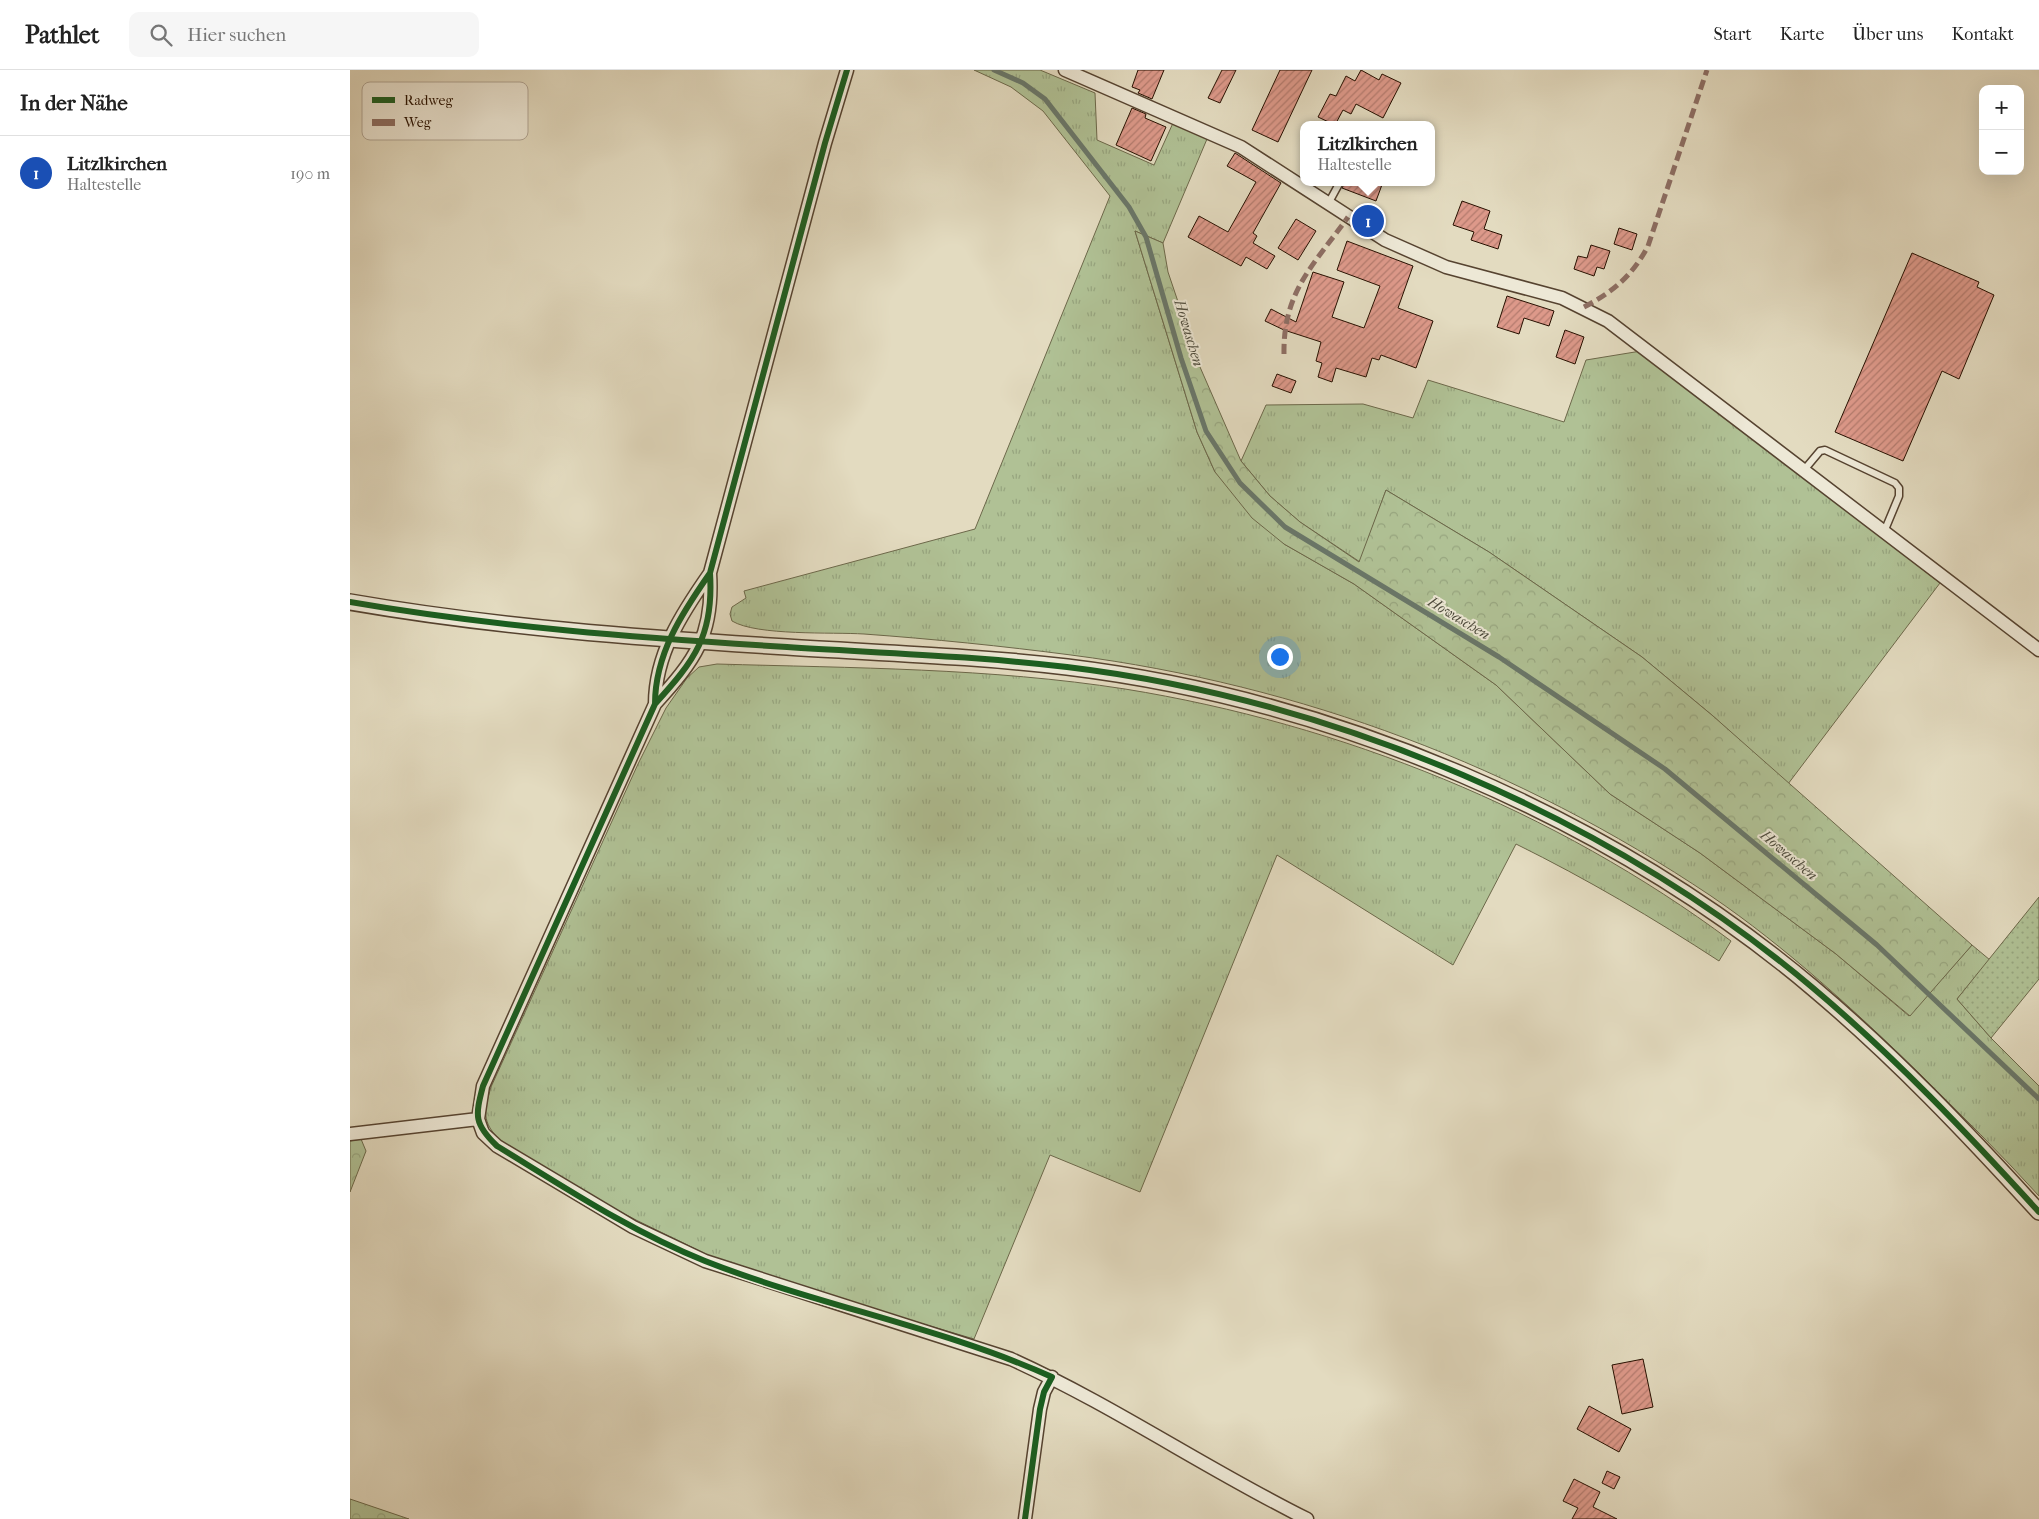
<!DOCTYPE html>
<html lang="de">
<head>
<meta charset="utf-8">
<style>
  :root { --surface:#fff; --page:#f6f6f6; --text:#222; --muted:#767676; --line:#e0e0e0; --accent:#111827 }
  body { margin:0; font-family:"IM FELL French Canon",serif; background:var(--page); color:var(--text) }
  .controls { position:absolute; right:15px; top:15px; display:grid; overflow:hidden; border-radius:10px; box-shadow:0 5px 20px #0002 }
  .controls button { width:45px; height:45px; display:grid; place-items:center; padding:0; border:0; border-bottom:1px solid var(--line); background:var(--surface); color:var(--text); font:25px sans-serif }
  .you { position:absolute; left:929px; top:586px; width:18px; height:18px; margin:-12px; border:4px solid #fff; border-radius:50%; background:#1a73e8; box-shadow:0 0 0 8px #1a73e833 }
  .badge { display:grid; place-items:center; width:32px; height:32px; border-radius:50%; background:var(--accent); color:#fff; font-size:16px; font-weight:700 }
  .pin { position:absolute; translate:-50% -50%; border:2px solid #fff; box-shadow:0 1px 5px #0006 }
  .popup { position:absolute; left:950px; top:51px; width:135px; height:65px; box-sizing:border-box; display:grid; place-content:center; border-radius:10px; background:var(--surface); filter:drop-shadow(0 1px 4px #0005); font-size:16px; white-space:nowrap; color:var(--muted) }
  .popup b { font-size:19px; color:var(--text) }
  .popup::after { content:''; position:absolute; left:50%; top:100%; margin-left:-10px; border:10px solid transparent; border-top-color:var(--surface) }
  .list { margin:0; padding:0; list-style:none }
  h2 { display:flex; justify-content:space-between; align-items:center; height:65px; margin:0; padding:0 20px; font-size:21px }
  h2 small { font-size:16px; font-weight:400; color:var(--muted) }
  .list li { display:grid; grid-template-columns:32px 1fr auto; gap:15px; align-items:center; box-sizing:border-box; height:75px; padding:0 20px; border-top:1px solid var(--line) }
  .list b { display:block; font-size:19px; white-space:nowrap }
  .list p { margin:0; font-size:16px; white-space:nowrap; color:var(--muted) }
  .list em { font-size:16px; font-style:normal; color:var(--muted) }
  .icon { flex:none; width:28px; height:28px; fill:none; stroke:currentColor; stroke-width:2; stroke-linecap:round; stroke-linejoin:round }
  .map { position:relative; flex:none; width:1689px; height:1449px; overflow:hidden }
  header { display:flex; align-items:center; gap:30px; box-sizing:border-box; height:70px; padding:0 25px; background:var(--surface); border-bottom:1px solid var(--line) }
  header strong { font-size:24px }
  nav { display:flex; gap:28px; margin-inline-start:auto; font-size:18px }
  .search { width:350px; height:45px; background:var(--page); display:flex; align-items:center; gap:12px; box-sizing:border-box; padding:0 18px; border-radius:10px; color:var(--muted); font-size:19px }
  main { display:flex }
  aside { flex:1; background:var(--surface) }
  .map>svg:first-child { display:block }
</style>
</head>
<body>
<header>
<strong>Pathlet</strong>
<div class="search"><svg class="icon" aria-label="search" viewBox="0 0 24 24"><circle cx="10" cy="10" r="6"/><path d="M15 15l6 6"/></svg>Hier suchen</div>
<nav><a>Start</a><a>Karte</a><a>Über uns</a><a>Kontakt</a></nav>
</header>
<main>
<aside>
<h2>In der Nähe<small></small></h2>
<ul class="list">
<li><span class="badge" style="background:#1a4fb4">1</span><div><b>Litzlkirchen</b><p>Haltestelle</p></div><em>190 m</em></li>
</ul>
</aside>
<div class="map">
<svg width="1689" height="1449" viewBox="0 0 1689 1449">
  <defs>
    <pattern id="grass-tufts" width="24" height="20" patternUnits="userSpaceOnUse" patternTransform="scale(1.25)"><rect width="24" height="20" fill="#b0c195"/><path d="M3 7l-1-3M5 7V3M7 7l1-3M15 17l-1-3M17 17v-4M19 17l1-3" fill="none" stroke="#97a57f"/></pattern>
    <pattern id="forest-crowns" width="20" height="18" patternUnits="userSpaceOnUse" patternTransform="scale(1.25)"><rect width="20" height="18" fill="#b0c195"/><path d="M2 6a3 3 0 1 1 6 0M12 15a3 3 0 1 1 6 0" fill="none" stroke="#97a57f"/></pattern>
    <pattern id="park-dots" width="8" height="8" patternUnits="userSpaceOnUse" patternTransform="scale(1.25)"><rect width="8" height="8" fill="#b0c195"/><path d="M2 2h.1M6 6h.1" fill="none" stroke="#97a57f" stroke-width="1.8" stroke-linecap="round"/></pattern>
    <pattern id="building-hatch" width="6" height="6" patternUnits="userSpaceOnUse" patternTransform="scale(1.25)"><rect width="6" height="6" fill="#dd998a"/><path d="M-1 1l2-2M0 6l6-6M5 7l2-2" fill="none" stroke="#b37b6e"/></pattern>
  </defs>
  <rect width="100%" height="100%" fill="#e3dbc0"/>
  <filter id="stains"><feTurbulence type="fractalNoise" baseFrequency=".004" numOctaves="4"/><feColorMatrix values="0 0 0 0 .2 0 0 0 0 .09 0 0 0 0 .02 0 0 0 .5 -.17"/></filter>
  <radialGradient id="worn" r=".72"><stop offset=".6" stop-color="#630" stop-opacity="0"/><stop offset="1" stop-color="#630" stop-opacity=".3"/></radialGradient>
  <path fill="url(#grass-tufts)" stroke="#6c684a" d="M 624,0 L 690,0 L 745,23 L 747,70 L 804,95 L 823,53 L 857,69 L 813,173 L 785,161 L 847,362 L 865,402 L 934,474 L 1004,514 L 1146,615 L 1260,724 L 1350,783 L 1486,884 L 1559,946 L 1622,875 L 1640,890 L 1607,929 L 1641,968 L 1689,1016 L 1689,1126 C 1651,1084 1610,1044 1570,1004 C 1505,941 1436,877 1361,826 C 1167,696 952,615 721,585 C 652,576 583,569 514,564 C 482,562 407,566 382,551 L 380,544 L 382,537 L 396,528 L 394,521 L 625,459 L 760,126 L 693,41 L 661,17 Z
    M 1291,281 L 1590,513 L 1438,714 L 1363,646 L 1292,587 L 1139,482 L 1036,420 L 1010,492 L 950,452 L 920,426 L 891,391 L 916,335 L 1013,334 L 1063,348 L 1078,310 L 1214,352 L 1236,290 Z
    M 367,594 C 503,598 640,598 775,619 C 992,654 1205,740 1381,871 L 1369,891 C 1303,848 1237,809 1166,774 L 1103,895 L 927,785 L 790,1122 L 700,1085 L 624,1269 L 492,1230 L 360,1186 L 286,1150 L 241,1126 L 151,1071 C 131,1052 134,1041 141,1017 L 288,694 L 316,638 L 337,608 L 349,597 Z"/>
  <path fill="url(#forest-crowns)" stroke="#6c684a" d="M 785,161 L 813,173 L 818,202 L 850,297 L 891,391 L 920,426 L 950,452 L 1009,492 L 1036,420 L 1139,482 L 1292,587 L 1363,646 L 1622,875 L 1560,946 L 1486,884 L 1350,783 L 1260,724 L 1146,615 L 1004,514 L 934,474 L 902,448 L 865,402 L 847,362 Z
    M 11,1069 L 16,1081 L 0,1122 L 0,1071 Z
    M 0,1429 L 59,1449 L 0,1449 Z"/>
  <path fill="url(#park-dots)" stroke="#6c684a" d="M 1689,827 L 1689,909 L 1641,968 L 1607,929 Z"/>
  <g fill="none" stroke-linecap="round" stroke-linejoin="round">
    <path stroke="#69776a" stroke-width="5" d="M 644,0 L 673,13 L 695,29 L 779,137 L 796,167 L 831,288 L 856,361 L 890,413 L 935,457 L 1149,587 L 1315,699 L 1527,875 L 1689,1029"/>
  </g>
  <path fill="url(#building-hatch)" stroke="#271000" d="M 788,0 L 814,0 L 802,29 L 788,23 L 790,20 L 782,17 Z
    M 872,0 L 886,0 L 870,33 L 858,28 Z
    M 930,0 L 962,0 L 928,72 L 902,60 Z
    M 1011,0 L 1029,10 L 1032,4 L 1051,13 L 1033,48 L 1006,34 L 1001,44 L 993,40 L 985,55 L 968,47 L 980,24 L 986,26 L 996,6 L 1005,11 Z
    M 782,38 L 796,44 L 795,48 L 816,57 L 801,91 L 766,75 Z
    M 885,83 L 931,113 L 903,163 L 907,166 L 903,173 L 925,186 L 917,199 L 896,187 L 891,196 L 838,167 L 849,146 L 878,162 L 906,112 L 877,96 Z
    M 995,112 L 1033,112 L 1026,131 L 992,118 Z
    M 1112,131 L 1140,141 L 1134,159 L 1152,165 L 1148,179 L 1121,170 L 1124,162 L 1103,155 Z
    M 946,149 L 966,161 L 948,190 L 928,178 Z
    M 1269,158 L 1287,164 L 1282,180 L 1264,174 Z
    M 997,171 L 1063,196 L 1048,238 L 1083,251 L 1066,298 L 1031,285 L 1029,290 L 1022,288 L 1016,307 L 986,298 L 982,312 L 968,307 L 972,293 L 966,291 L 971,272 L 934,260 L 915,251 L 921,239 L 946,252 L 963,202 L 994,212 L 982,247 L 1014,258 L 1030,216 L 987,200 Z
    M 1241,175 L 1260,181 L 1254,199 L 1247,197 L 1244,206 L 1224,199 L 1228,186 L 1237,188 Z
    M 1562,183 L 1629,212 L 1627,217 L 1644,225 L 1609,309 L 1592,301 L 1553,391 L 1485,362 Z
    M 1157,226 L 1204,241 L 1199,256 L 1174,248 L 1169,264 L 1147,257 Z
    M 1215,260 L 1234,267 L 1225,294 L 1206,287 Z
    M 927,304 L 946,311 L 941,323 L 922,316 Z
    M 1293,1289 L 1303,1337 L 1272,1344 L 1262,1295 Z
    M 1239,1336 L 1281,1359 L 1269,1382 L 1227,1359 Z
    M 1257,1401 L 1270,1407 L 1264,1419 L 1252,1413 Z
    M 1224,1409 L 1250,1422 L 1243,1437 L 1267,1449 L 1222,1449 L 1228,1438 L 1213,1431 Z"/>
  <g fill="none" stroke-linecap="round" stroke-linejoin="round">
    <g stroke="#564330" stroke-width="9">
      <path id="service" d="M 978,134 L 990,112
        M 1454,400 L 1470,381 L 1475,380 L 1545,413 L 1549,418 L 1549,426 L 1534,462"/>
    </g>
    <g stroke="#564330" stroke-width="15">
      <path id="minor" d="M 715,0 L 891,77 L 1035,170 L 1096,197 L 1212,228 L 1258,251 L 1689,580
        M 360,503 C 364,565 345,590 305,634 L 133,1016 L 128,1049 L 133,1063 L 147,1076 L 283,1157 L 355,1191 L 661,1289 C 763,1335 856,1399 957,1449
        M 305,634 C 305,584 332,543 360,503 L 475,73 L 497,0
        M 0,1064 L 128,1049
        M 675,1449 L 690,1339 L 694,1322 L 702,1307"/>
    </g>
    <g stroke="#564330" stroke-width="18">
      <path id="tertiary" d="M 0,532 C 144,557 291,568 437,577 C 531,583 624,586 717,597 C 982,629 1259,746 1463,918 C 1545,987 1618,1064 1689,1142"/>
    </g>
    <use href="#service" stroke="#ede8d6" stroke-width="6"/>
    <use href="#minor" stroke="#ede8d6" stroke-width="12"/>
    <use href="#tertiary" stroke="#ede8d6" stroke-width="15"/>
    <path stroke="#8d6e63" stroke-width="5" stroke-dasharray="10 5" stroke-linecap="butt" d="M 1234,237 C 1263,222 1283,205 1298,176 L 1357,0
      M 934,284 C 933,221 964,195 998,147"/>
    <g stroke="#ede8d6" stroke-width="9">
      <path id="cycleway" d="M 360,503 C 364,565 345,590 305,634 L 133,1016 C 125,1046 124,1054 147,1076 C 214,1117 282,1162 355,1191 C 469,1236 591,1257 702,1307 L 694,1322 L 690,1339 L 675,1449
        M 0,532 C 144,557 291,568 437,577 C 531,583 624,586 717,597 C 982,629 1259,746 1463,918 C 1545,987 1618,1064 1689,1142
        M 305,634 C 305,584 332,543 360,503 L 475,73 L 497,0"/>
    </g>
    <use href="#cycleway" stroke="#1b5e20" stroke-width="6"/>
  </g>
  <g text-anchor="middle" stroke-width="4" stroke-linejoin="round" paint-order="stroke">
    <g font-size="15" font-style="italic" fill="#4e4c3e" stroke="#ede8d6">
      <text transform="translate(839 263) rotate(73)" y="5">Howaschen</text>
      <text transform="translate(1109 548) rotate(31)" y="5">Howaschen</text>
      <text transform="translate(1439 785) rotate(40)" y="5">Howaschen</text>
    </g>
  </g>
  <rect x="12" y="12" width="166" height="58" rx="8" fill="#ede8d6" stroke="#b2a796" stroke-width="1"/>
  <rect x="22" y="27" width="23" height="6" fill="#1b5e20"/>
  <rect x="22" y="49" width="23" height="7" fill="#8d6e63"/>
  <g font-size="14" fill="#271000">
    <text x="54" y="35">Radweg</text>
    <text x="54" y="57">Weg</text>
  </g>
  <rect width="100%" height="100%" filter="url(#stains)"/>
  <rect width="100%" height="100%" fill="url(#worn)"/>
</svg>
<div class="controls">
<button>+</button>
<button>−</button>
</div>
<div class="you"></div>
<div class="pin badge" style="left:1018px;top:151px;background:#1a4fb4">1</div>
<div class="popup"><b>Litzlkirchen</b>Haltestelle</div>
</div>
</main>
</body>
</html>
